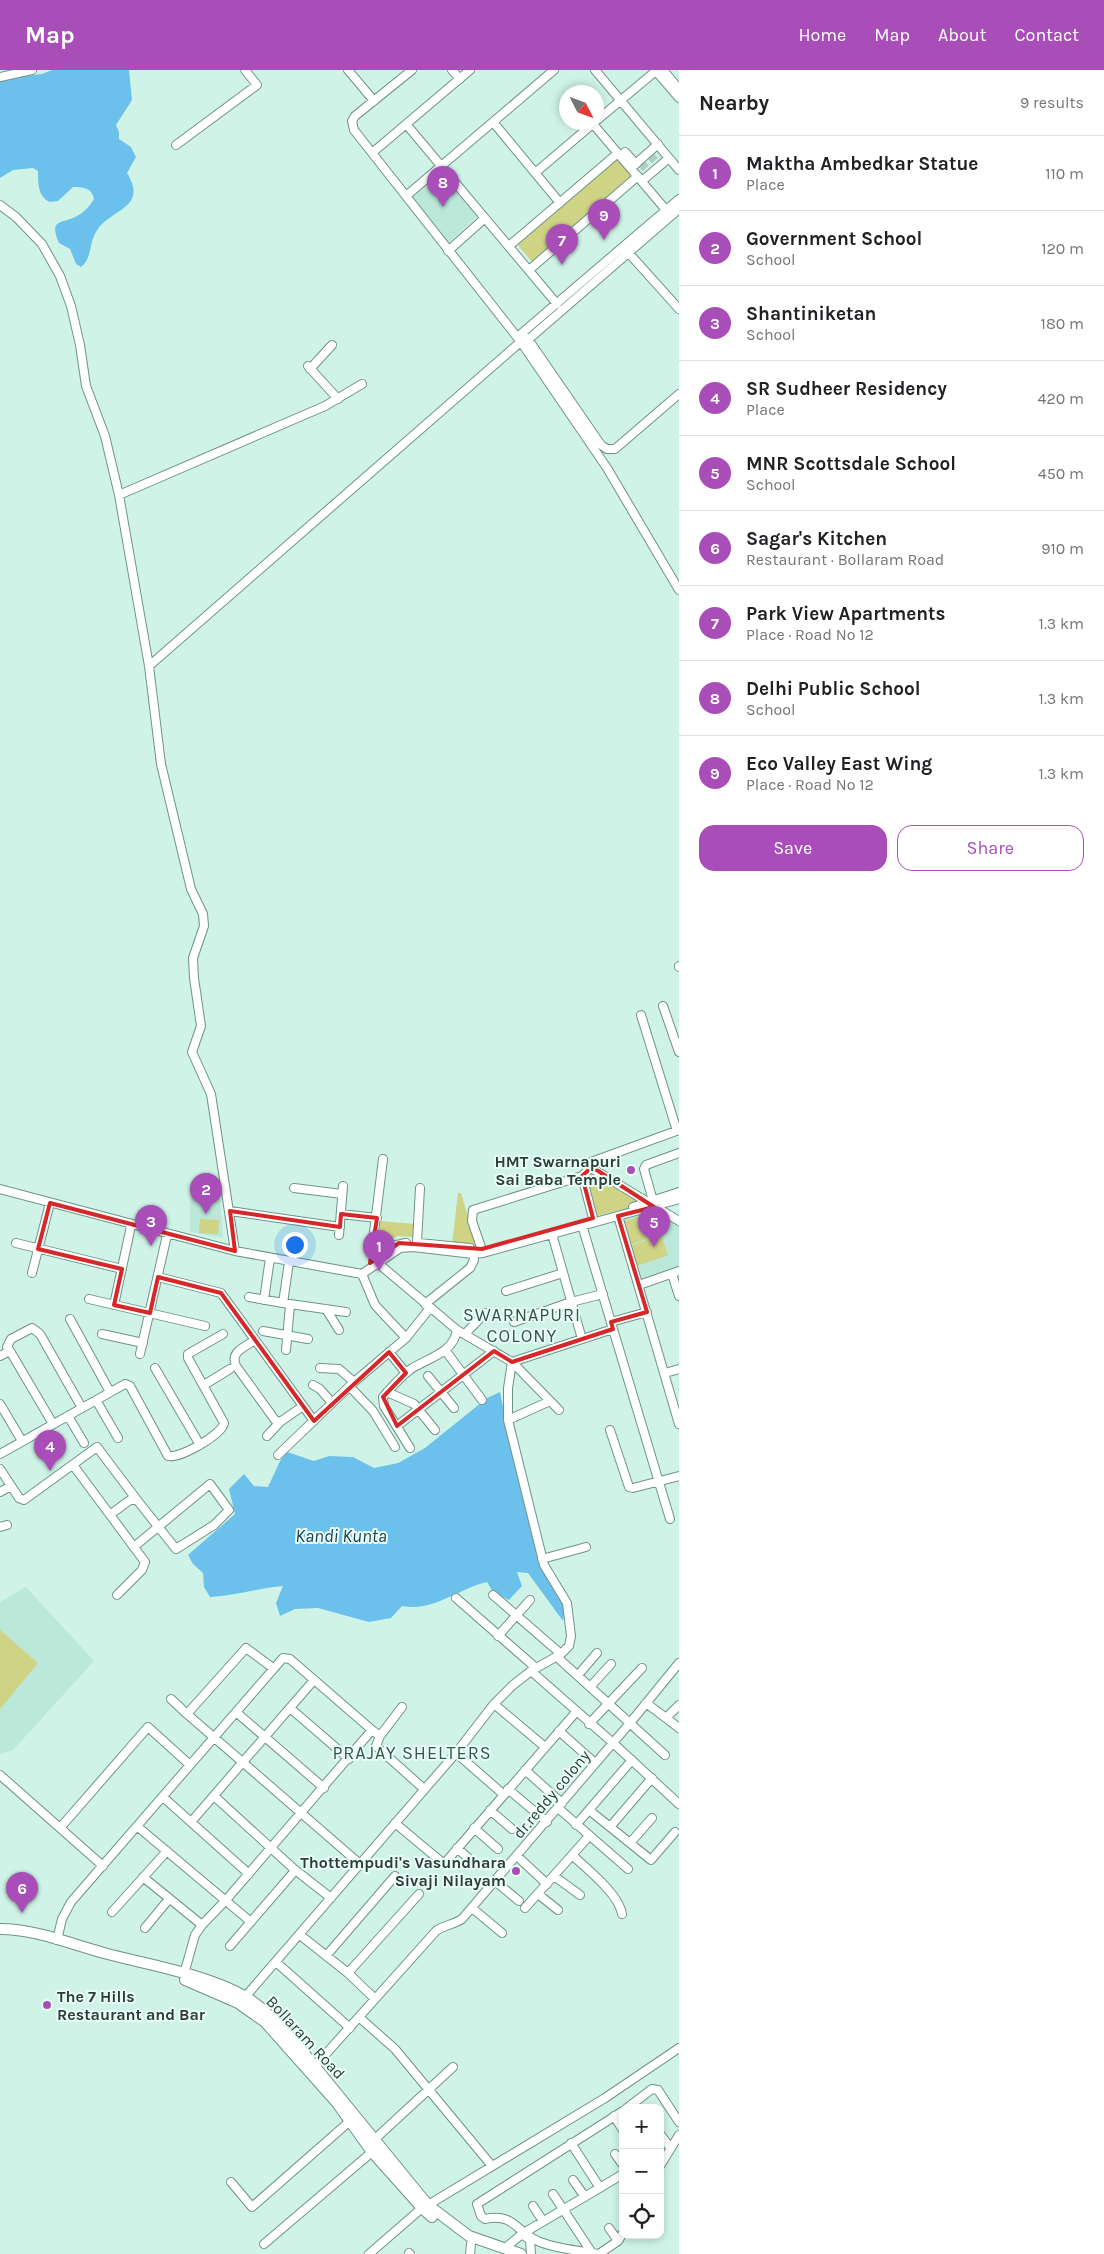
<!DOCTYPE html>
<html lang="en">
<head>
<meta charset="utf-8">
<style>
  :root { --surface:#fff; --page:#f2f2f2; --text:#202124; --muted:#757577; --line:#e0e0e0; --accent:#a94eb9 }
  body { margin:0; font-family:Karla,sans-serif; background:var(--page); color:var(--text) }
  .controls { position:absolute; right:15px; bottom:15px; display:grid; overflow:hidden; border-radius:10px; box-shadow:0 2px 8px #0003 }
  .controls button { width:45px; height:45px; display:grid; place-items:center; padding:0; border:0; border-bottom:1px solid var(--line); background:var(--surface); color:var(--text); font:25px sans-serif }
  .compass { position:absolute; left:559px; top:15px; width:45px; height:45px; border-radius:50%; background:var(--surface); box-shadow:0 2px 8px #0003; rotate:132deg }
  .you { position:absolute; left:294px; top:1174px; width:18px; height:18px; margin:-12px; border:4px solid #fff; border-radius:50%; background:#1a73e8; box-shadow:0 0 0 8px #1a73e833 }
  .badge { display:grid; place-items:center; width:32px; height:32px; border-radius:50%; background:var(--accent); color:#fff; font-size:16px; font-weight:700 }
  .pin { position:absolute; translate:-50% -41px; filter:drop-shadow(0 1px 2px #0008) }
  .pin::after { content:''; position:absolute; top:26px; width:18px; height:15px; background:inherit; clip-path:polygon(0 0,100% 0,50% 100%) }
  .list { margin:0; padding:0; list-style:none }
  h2 { display:flex; justify-content:space-between; align-items:center; height:65px; margin:0; padding:0 20px; font-size:21px }
  h2 small { font-size:16px; font-weight:400; color:var(--muted) }
  .list li { display:grid; grid-template-columns:32px 1fr auto; gap:15px; align-items:center; box-sizing:border-box; height:75px; padding:0 20px; border-top:1px solid var(--line) }
  .list b { display:block; font-size:19px; white-space:nowrap }
  .list p { margin:0; font-size:16px; white-space:nowrap; color:var(--muted) }
  .list em { font-size:16px; font-style:normal; color:var(--muted) }
  .actions { display:flex; gap:10px; padding:15px 20px }
  .actions a { flex:1; padding:11px 0; border:1px solid var(--accent); border-radius:15px; text-align:center; font-size:18px; color:var(--accent) }
  .actions .main { background:var(--accent); color:#fff }
  .icon { flex:none; width:28px; height:28px; fill:none; stroke:currentColor; stroke-width:2; stroke-linecap:round; stroke-linejoin:round }
  .map { position:relative; flex:none; width:679px; height:2184px; overflow:hidden }
  header { display:flex; align-items:center; gap:30px; box-sizing:border-box; height:70px; padding:0 25px; background:var(--accent); color:#fff }
  header strong { font-size:24px }
  nav { display:flex; gap:28px; margin-inline-start:auto; font-size:18px }
  main { display:flex }
  aside { flex:1; background:var(--surface) }
  .map>svg:first-child { display:block }
</style>
</head>
<body>
<header>
<strong>Map</strong>
<nav><a>Home</a><a>Map</a><a>About</a><a>Contact</a></nav>
</header>
<main>
<div class="map">
<svg width="679" height="2184" viewBox="0 0 679 2184">
  <rect width="100%" height="100%" fill="#cff4e7"/>
  <path fill="#bbe8d8" d="M 438,101 L 478,146 L 448,173 L 408,127 Z
    M 220,1125 L 223,1168 L 190,1162 L 190,1126 Z
    M 651,1140 L 679,1156 L 679,1199 L 640,1213 L 619,1147 Z
    M 26,1517 L 94,1591 L 13,1680 L 0,1684 L 0,1532 Z"/>
  <path fill="#cfd485" d="M 619,87 L 634,105 L 533,193 L 517,174 Z
    M 593,1101 L 645,1134 L 596,1146 L 586,1110 Z
    M 458,1123 L 461,1123 L 477,1177 L 452,1174 Z
    M 652,1142 L 660,1164 L 630,1175 L 623,1152 Z
    M 200,1149 L 219,1150 L 218,1164 L 199,1163 Z
    M 380,1151 L 416,1154 L 414,1167 L 397,1166 L 380,1177 Z
    M 661,1165 L 668,1185 L 637,1196 L 630,1176 Z
    M 0,1560 L 38,1593 L 1,1638 L 0,1638 Z"/>
  <path fill="#6bc1ec" d="M 52,0 L 129,0 L 132,30 L 116,55 L 119,62 L 119,69 L 131,77 L 136,87 L 127,103 C 149,139 110,138 96,162 C 89,173 92,189 81,197 L 76,194 L 70,179 L 59,173 C 48,148 63,154 77,146 C 84,142 90,136 94,129 C 92,118 83,117 73,117 L 58,131 L 50,132 C 38,127 38,113 38,101 L 33,98 L 13,100 L 0,108 L 0,9 L 42,4 Z
    M 500,1322 L 509,1368 L 539,1470 L 540,1495 L 566,1534 L 563,1551 L 528,1503 L 517,1502 L 522,1516 L 509,1530 L 493,1522 L 487,1512 C 458,1519 433,1542 402,1536 L 391,1548 L 369,1552 L 318,1538 L 295,1539 L 280,1546 L 276,1533 L 283,1516 C 258,1518 235,1526 210,1527 L 204,1517 L 203,1503 L 193,1494 L 188,1485 L 235,1444 L 229,1419 L 244,1404 L 254,1416 L 268,1417 L 280,1391 L 287,1382 L 314,1391 L 329,1386 L 353,1387 L 374,1398 L 398,1393 L 425,1378 L 487,1328 Z"/>
  <g fill="none" stroke-linecap="round" stroke-linejoin="round">
    <path stroke="#afcfc4" stroke-width="8" stroke-dasharray="8 4" stroke-linecap="butt" d="M 640,98 L 660,81"/>
    <g stroke="#709287" stroke-width="10">
      <path id="minor" d="M 348,0 L 374,31
        M 412,0 L 355,46 L 352,51 L 354,60 L 521,272 L 607,398 L 679,520
        M 452,0 L 460,9
        M 595,0 L 679,100
        M 655,0 L 679,28
        M 663,0 L 679,19
        M 0,7 L 32,0
        M 596,51 L 657,0
        M 493,52 L 560,133
        M 406,54 L 557,234
        M 593,54 L 666,140
        M 176,75 L 257,15 L 245,0
        M 625,82 L 636,94
        M 372,83 L 470,0
        M 631,98 L 658,74
        M 535,103 L 595,52
        M 642,111 L 669,88
        M 406,126 L 554,0
        M 679,129 L 522,263 L 525,268 L 530,268 L 679,139
        M 0,135 L 16,147 L 42,174 L 60,206 L 71,236 L 80,275 L 86,316 L 105,366 L 119,425 L 149,596 L 161,694 L 191,819 L 203,844 L 204,856 L 193,888 L 194,908 L 201,956 L 192,982 L 211,1024 L 235,1181
        M 509,176 L 618,83
        M 626,180 L 679,239
        M 448,181 L 485,148
        M 529,200 L 638,106
        M 528,269 L 601,375 L 607,379 L 615,379 L 679,324
        M 308,296 L 338,329
        M 310,299 L 332,275
        M 119,425 L 325,336 L 362,314
        M 149,596 L 525,268
        M 679,896 L 679,897
        M 663,936 L 679,982
        M 641,945 L 677,1061
        M 679,1060 L 591,1092 L 593,1099 L 679,1151
        M 582,1106 L 593,1148
        M 294,1118 L 342,1124
        M 0,1119 L 235,1181 L 362,1204 L 400,1178 L 413,1177 L 473,1184 L 483,1183 L 679,1129
        M 653,1131 L 644,1099 L 646,1095 L 679,1083
        M 633,1137 L 679,1122
        M 230,1141 L 340,1157
        M 341,1144 L 377,1148
        M 618,1146 L 679,1354
        M 552,1164 L 582,1269
        M 339,1165 L 343,1116
        M 417,1172 L 420,1118
        M 16,1173 L 122,1199
        M 419,1173 L 470,1178
        M 483,1183 L 472,1151 L 473,1140 L 582,1106 L 592,1097
        M 380,1187 L 373,1170 L 383,1089
        M 378,1190 L 392,1176 L 406,1173
        M 289,1192 L 283,1233 L 346,1242
        M 379,1194 L 457,1260 L 512,1292 L 613,1259 L 582,1155
        M 32,1203 L 50,1133
        M 362,1204 L 375,1235 L 406,1268
        M 672,1204 L 679,1226
        M 158,1207 L 221,1223 L 314,1351
        M 639,1215 L 679,1201
        M 506,1221 L 563,1203
        M 249,1227 L 283,1233
        M 89,1229 L 205,1256
        M 264,1230 L 270,1188
        M 425,1234 L 470,1198 L 474,1190 L 473,1184
        M 114,1235 L 131,1156
        M 326,1239 L 339,1260
        M 70,1249 L 110,1322
        M 514,1252 L 571,1232 L 603,1224
        M 611,1252 L 647,1242
        M 613,1259 L 670,1449
        M 263,1261 L 308,1269
        M 102,1264 L 143,1273
        M 465,1264 L 485,1243
        M 255,1270 C 243,1278 230,1282 236,1296 L 275,1350 L 280,1352 L 303,1336
        M 286,1280 L 290,1235
        M 445,1280 L 482,1330
        M 10,1281 L 7,1277 L 11,1269 L 32,1258 L 40,1264 L 82,1338
        M 389,1282 L 406,1303
        M 140,1284 L 167,1165
        M 0,1286 L 10,1281 L 53,1354
        M 512,1292 L 559,1340
        M 155,1298 L 200,1375
        M 320,1298 L 339,1299 L 354,1312
        M 665,1303 L 679,1299
        M 428,1306 L 454,1338
        M 204,1315 L 230,1299
        M 313,1315 L 320,1319 L 332,1333
        M 350,1317 L 373,1341 L 395,1377
        M 387,1322 L 414,1334 L 435,1360
        M 96,1330 L 118,1368
        M 0,1334 L 22,1371
        M 68,1346 L 84,1373
        M 508,1350 L 550,1331
        M 397,1356 L 494,1281
        M 610,1360 L 629,1417 L 633,1418 L 679,1406
        M 267,1366 L 280,1352
        M 410,1378 L 384,1336 L 383,1327 C 392,1317 400,1307 411,1299 C 429,1287 453,1284 457,1260
        M 0,1384 L 125,1314 L 130,1316 L 168,1386 C 179,1389 222,1365 224,1353 L 188,1288 L 188,1284 L 223,1264
        M 278,1385 L 354,1312 L 406,1268 L 430,1238
        M 73,1395 L 145,1492 L 142,1500 L 117,1525
        M 0,1399 L 19,1428 L 24,1430 L 97,1377 L 137,1430
        M 0,1422 L 11,1416
        M 111,1444 L 130,1430 L 137,1430 L 176,1479 L 214,1455 L 229,1440 L 210,1414 L 135,1476
        M 0,1457 L 7,1455
        M 542,1489 L 586,1477
        M 493,1525 L 561,1584
        M 456,1528 L 536,1598
        M 498,1566 L 530,1530
        M 557,1587 L 665,1685
        M 273,1598 L 246,1578 L 187,1644 L 360,1794
        M 531,1601 L 612,1672 L 679,1734
        M 578,1605 L 597,1583
        M 590,1617 L 611,1594
        M 171,1629 L 187,1644
        M 646,1633 L 666,1648 L 679,1635
        M 494,1634 L 545,1677
        M 402,1637 L 380,1666 L 376,1676 L 424,1719
        M 290,1638 L 349,1689
        M 236,1642 L 324,1718
        M 666,1648 L 679,1658
        M 589,1654 L 642,1598
        M 559,1661 L 595,1693
        M 456,1683 L 503,1724
        M 525,1700 L 562,1733
        M 0,1705 L 103,1796
        M 508,1719 L 547,1752
        M 214,1726 L 294,1799 L 293,1803 L 230,1876
        M 163,1727 L 249,1804
        M 558,1738 L 628,1799
        M 490,1740 L 512,1759
        M 589,1740 L 651,1790 L 675,1762
        M 191,1752 L 314,1610
        M 395,1753 L 444,1794 L 576,1642
        M 576,1755 L 632,1690
        M 138,1757 L 251,1852
        M 610,1757 L 652,1708
        M 60,1758 L 148,1657 L 190,1695
        M 474,1758 L 498,1779
        M 630,1773 L 652,1748
        M 457,1778 L 476,1795
        M 572,1785 C 587,1799 619,1824 622,1844
        M 517,1786 L 547,1814
        M 294,1799 L 331,1828
        M 554,1806 L 580,1825
        M 143,1807 L 202,1855
        M 495,1811 L 519,1831
        M 538,1824 L 558,1840
        M 472,1838 L 502,1863
        M 525,1838 L 589,1766
        M 112,1842 L 167,1781
        M 145,1858 L 169,1829
        M 300,1865 L 348,1903 L 375,1929
        M 57,1870 L 62,1849 L 71,1832 L 283,1588 L 290,1589 L 372,1660
        M 326,1886 L 395,1806
        M 276,1892 L 350,1958
        M 348,1903 L 419,1824
        M 184,1904 L 195,1865 L 202,1855 L 226,1830 L 372,1660 L 380,1666
        M 245,1927 L 456,1683 L 494,1634 L 513,1615 L 531,1601 L 561,1584 L 569,1576 L 571,1566 L 567,1533 L 544,1495 L 508,1350 L 508,1318 L 512,1292
        M 360,1948 L 395,1979 L 492,2096
        M 315,1996 L 436,1861 C 444,1855 453,1855 462,1849 L 630,1653 L 679,1593
        M 627,2038 L 652,2019 L 658,2020 L 679,2052
        M 623,2041 L 477,2134 L 481,2146 L 485,2149 C 515,2142 517,2164 540,2172 C 558,2179 580,2181 599,2184 L 618,2171 L 623,2163
        M 614,2046 L 623,2060
        M 660,2064 L 669,2076
        M 375,2069 L 453,1997
        M 571,2073 L 600,2118
        M 615,2084 L 623,2095
        M 660,2096 L 679,2065
        M 573,2110 L 585,2127
        M 231,2112 L 252,2137 L 350,2051
        M 553,2124 L 592,2183
        M 428,2135 L 605,2028 L 679,1978
        M 533,2136 L 543,2151
        M 609,2158 L 618,2171
        M 522,2164 L 623,2104
        M 264,2174 L 372,2082
        M 504,2179 L 522,2164 L 530,2170 L 531,2184
        M 409,2183 L 410,2184
        M 369,2184 L 422,2138
        M 470,2184 L 471,2174"/>
    </g>
    <g stroke="#709287" stroke-width="12">
      <path id="major" d="M 0,1859 C 35,1859 71,1874 104,1883 C 148,1895 206,1904 246,1927 C 264,1938 279,1955 294,1971 L 428,2135 L 469,2166 L 521,2184
        M 185,1910 L 238,1933 L 265,1952 L 337,2033 L 372,2082 L 422,2138 L 432,2147"/>
    </g>
    <use href="#minor" stroke="#fff" stroke-width="8"/>
    <use href="#major" stroke="#fff" stroke-width="10"/>
  </g>
  <path fill="none" stroke="#d62828" stroke-width="4" stroke-linejoin="round" d="M 592,1097 L 654,1137 L 618,1146 L 647,1242 L 611,1252 L 613,1259 L 512,1292 L 494,1281 L 397,1356 L 383,1327 L 406,1303 L 389,1282 L 314,1351 L 221,1223 L 158,1207 L 150,1243 L 114,1235 L 122,1199 L 38,1179 L 50,1133 L 235,1181 L 230,1141 L 340,1157 L 341,1144 L 377,1148 L 370,1193 L 399,1173 L 482,1179 L 593,1148 L 582,1106 Z"/>
  <g fill="#a94eb9" stroke="#e8fef6" stroke-width="2">
    <circle cx="631" cy="1100" r="5"/>
    <circle cx="516" cy="1801" r="5"/>
    <circle cx="47" cy="1935" r="5"/>
  </g>
  <g text-anchor="middle" stroke-width="4" stroke-linejoin="round" paint-order="stroke">
    <g font-size="16" font-weight="bold" fill="#2e3c37" stroke="#e8fef6" text-anchor="end">
      <text x="621" y="1097">HMT Swarnapuri<tspan x="621" dy="18">Sai Baba Temple</tspan></text>
      <text x="506" y="1798">Thottempudi's Vasundhara<tspan x="506" dy="18">Sivaji Nilayam</tspan></text>
      <text x="57" y="1932" text-anchor="start">The 7 Hills<tspan x="57" dy="18">Restaurant and Bar</tspan></text>
    </g>
    <g font-size="16" fill="#2e3c37" stroke="#e8fef6">
      <text transform="translate(551 1724) rotate(-50)" y="6">dr.reddy colony</text>
      <text transform="translate(306 1967) rotate(47)" y="6">Bollaram Road</text>
    </g>
    <g font-size="18" letter-spacing="1" fill="#36564b" stroke="#e8fef6">
      <text x="522" y="1251">SWARNAPURI<tspan x="522" dy="21">COLONY</tspan></text>
      <text x="412" y="1689">PRAJAY SHELTERS</text>
    </g>
    <g font-size="18" font-style="italic" fill="#163d4f" stroke="#e8fef6">
      <text x="341" y="1472">Kandi Kunta</text>
    </g>
  </g>
</svg>
<div class="controls">
<button>+</button>
<button>−</button>
<button><svg class="icon" aria-label="locate" viewBox="0 0 24 24"><circle cx="12" cy="12" r="6"/><path d="M12 2v4M12 18v4M2 12h4M18 12h4"/></svg></button>
</div>
<svg class="compass" viewBox="-18 -18 36 36"><path d="M0-13l5 13h-10z" fill="#e53935"/><path d="M0 13l5-13h-10z" fill="#757577"/></svg>
<div class="you"></div>
<div class="pin badge" style="left:379px;top:1201px">1</div>
<div class="pin badge" style="left:206px;top:1144px">2</div>
<div class="pin badge" style="left:151px;top:1176px">3</div>
<div class="pin badge" style="left:50px;top:1401px">4</div>
<div class="pin badge" style="left:654px;top:1177px">5</div>
<div class="pin badge" style="left:22px;top:1843px">6</div>
<div class="pin badge" style="left:562px;top:195px">7</div>
<div class="pin badge" style="left:443px;top:137px">8</div>
<div class="pin badge" style="left:604px;top:170px">9</div>
</div>
<aside>
<h2>Nearby<small>9 results</small></h2>
<ul class="list">
<li><span class="badge">1</span><div><b>Maktha Ambedkar Statue</b><p>Place</p></div><em>110 m</em></li>
<li><span class="badge">2</span><div><b>Government School</b><p>School</p></div><em>120 m</em></li>
<li><span class="badge">3</span><div><b>Shantiniketan</b><p>School</p></div><em>180 m</em></li>
<li><span class="badge">4</span><div><b>SR Sudheer Residency</b><p>Place</p></div><em>420 m</em></li>
<li><span class="badge">5</span><div><b>MNR Scottsdale School</b><p>School</p></div><em>450 m</em></li>
<li><span class="badge">6</span><div><b>Sagar's Kitchen</b><p>Restaurant · Bollaram Road</p></div><em>910 m</em></li>
<li><span class="badge">7</span><div><b>Park View Apartments</b><p>Place · Road No 12</p></div><em>1.3 km</em></li>
<li><span class="badge">8</span><div><b>Delhi Public School</b><p>School</p></div><em>1.3 km</em></li>
<li><span class="badge">9</span><div><b>Eco Valley East Wing</b><p>Place · Road No 12</p></div><em>1.3 km</em></li>
</ul>
<div class="actions"><a class="main">Save</a><a>Share</a></div>
</aside>
</main>
</body>
</html>
